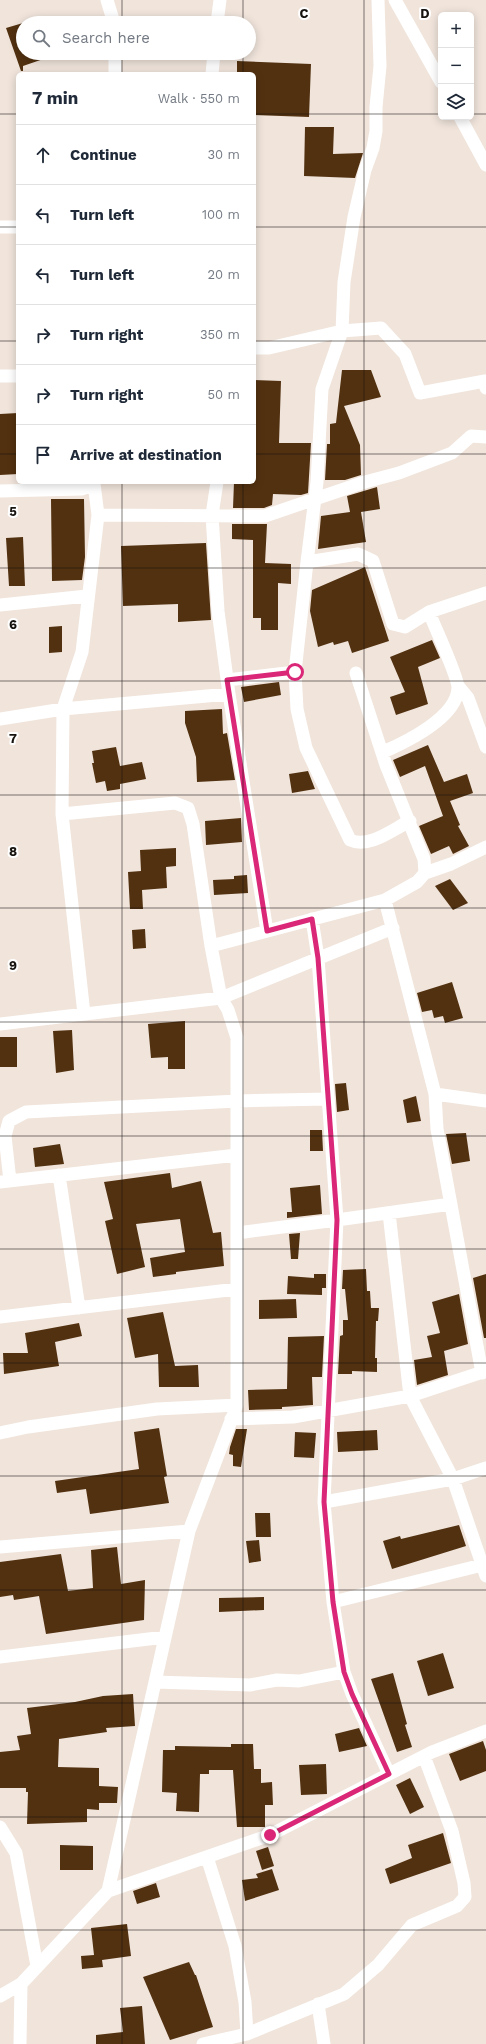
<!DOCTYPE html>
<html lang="en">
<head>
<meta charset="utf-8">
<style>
  :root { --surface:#fff; --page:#f2f2f3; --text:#1f2937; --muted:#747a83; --line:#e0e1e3 }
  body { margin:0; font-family:"Work Sans",sans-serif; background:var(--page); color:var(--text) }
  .controls { position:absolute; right:12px; top:12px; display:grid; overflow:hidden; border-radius:6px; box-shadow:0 2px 10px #0003 }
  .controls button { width:36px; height:36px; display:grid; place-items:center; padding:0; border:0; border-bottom:1px solid var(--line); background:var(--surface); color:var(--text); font:20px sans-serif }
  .stop { position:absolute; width:12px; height:12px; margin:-9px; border:3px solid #db2777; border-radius:50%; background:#fff }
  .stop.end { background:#db2777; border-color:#fff; box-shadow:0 1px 4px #0008 }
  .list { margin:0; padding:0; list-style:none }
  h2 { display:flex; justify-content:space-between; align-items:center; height:52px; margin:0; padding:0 16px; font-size:17px }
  h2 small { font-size:13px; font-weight:400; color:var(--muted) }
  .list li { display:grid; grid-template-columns:26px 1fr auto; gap:12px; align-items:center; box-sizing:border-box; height:60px; padding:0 16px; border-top:1px solid var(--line) }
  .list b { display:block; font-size:15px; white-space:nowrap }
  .list em { font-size:13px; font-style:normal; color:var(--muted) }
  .icon { flex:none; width:22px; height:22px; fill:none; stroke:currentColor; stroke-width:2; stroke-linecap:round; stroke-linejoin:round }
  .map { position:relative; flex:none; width:486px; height:2044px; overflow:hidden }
  .search { position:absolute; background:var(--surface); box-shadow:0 2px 10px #0003; left:16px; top:16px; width:240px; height:44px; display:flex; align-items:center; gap:10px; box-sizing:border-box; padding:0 14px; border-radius:22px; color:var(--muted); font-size:15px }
  .panel { position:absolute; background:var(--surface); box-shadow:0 2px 10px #0003; left:16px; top:72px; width:240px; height:412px; border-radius:6px }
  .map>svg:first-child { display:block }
</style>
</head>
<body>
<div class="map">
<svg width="486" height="2044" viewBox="0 0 486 2044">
  <rect width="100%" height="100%" fill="#f0e4db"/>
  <path fill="#523110" d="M 23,23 L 23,53 L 55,53 L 55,55 L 23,66 L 23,71 L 21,71 L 6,28 Z
    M 237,61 L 311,64 L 309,117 L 254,115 L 254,74 L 237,74 Z
    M 305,127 L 334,127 L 333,154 L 363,153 L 355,178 L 304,176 Z
    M 342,370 L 371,370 L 381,397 L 344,406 L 360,445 L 361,475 L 345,480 L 325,480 L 327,444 L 330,444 L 330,424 L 336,423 Z
    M 254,380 L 281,381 L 279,443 L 311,443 L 308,493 L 301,495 L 273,494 L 272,505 L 264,508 L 233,508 L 234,482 L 254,482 Z
    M 18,413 L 18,474 L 0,475 L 0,414 Z
    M 377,487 L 380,509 L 361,512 L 366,542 L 318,549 L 321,516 L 350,512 L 347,496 Z
    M 51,499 L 84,499 L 85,557 L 82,580 L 52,581 Z
    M 232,524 L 267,524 L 265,563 L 291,564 L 291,584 L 278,583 L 278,630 L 261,630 L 261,618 L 253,618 L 253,540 L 232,539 Z
    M 23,537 L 25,586 L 9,586 L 6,538 Z
    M 206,543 L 211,620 L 178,622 L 178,604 L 123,606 L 121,546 Z
    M 365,567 L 389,641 L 352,653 L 348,641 L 334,645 L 333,642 L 318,647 L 310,611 L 312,590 Z
    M 62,626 L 62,652 L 49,653 L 49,627 Z
    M 432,640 L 440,658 L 418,667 L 428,704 L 396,715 L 390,697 L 405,692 L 390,657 Z
    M 279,682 L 281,695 L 244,702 L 241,687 Z
    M 222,709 L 223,734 L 227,733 L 235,780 L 197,782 L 196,757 L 185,723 L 185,711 Z
    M 428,745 L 444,782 L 467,774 L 473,793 L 450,801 L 460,825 L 458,826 L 469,846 L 453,854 L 449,846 L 431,854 L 419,826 L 443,816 L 425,766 L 400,777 L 393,760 Z
    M 116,747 L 120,766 L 142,762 L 146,779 L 120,784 L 120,789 L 107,791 L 105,781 L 96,783 L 92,763 L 94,763 L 92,751 Z
    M 308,771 L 315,789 L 292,793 L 289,774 Z
    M 241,818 L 242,842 L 206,845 L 205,821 Z
    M 176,848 L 176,866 L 166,867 L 167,888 L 142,890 L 143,909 L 130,909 L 128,872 L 141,871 L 140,850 Z
    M 247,875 L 248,893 L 214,895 L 213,880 L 234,879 L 234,876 Z
    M 450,879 L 468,903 L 453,910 L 435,886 Z
    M 145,929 L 146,948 L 133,949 L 132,930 Z
    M 452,982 L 463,1018 L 445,1023 L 443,1016 L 434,1018 L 432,1010 L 422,1012 L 417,993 Z
    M 185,1021 L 185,1069 L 168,1069 L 168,1057 L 151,1058 L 148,1024 Z
    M 72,1030 L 74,1070 L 56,1073 L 53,1031 Z
    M 0,1037 L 17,1037 L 17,1067 L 0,1067 Z
    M 346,1083 L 349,1110 L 337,1112 L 335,1084 Z
    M 416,1096 L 421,1121 L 407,1123 L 403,1100 Z
    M 310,1130 L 322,1130 L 323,1151 L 310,1151 Z
    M 466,1133 L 470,1161 L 452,1164 L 446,1134 Z
    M 60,1144 L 64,1164 L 35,1167 L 33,1148 Z
    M 170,1173 L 172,1188 L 201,1181 L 213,1233 L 221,1232 L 224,1266 L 176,1272 L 176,1274 L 153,1277 L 150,1258 L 185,1252 L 180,1219 L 136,1224 L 145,1267 L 117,1274 L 105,1221 L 113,1219 L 104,1182 Z
    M 320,1185 L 322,1214 L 287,1218 L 287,1212 L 292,1212 L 290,1188 Z
    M 300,1233 L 298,1259 L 291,1259 L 289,1234 Z
    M 366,1269 L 367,1291 L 370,1291 L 371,1308 L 379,1308 L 378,1321 L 376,1321 L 375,1358 L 377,1358 L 377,1372 L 352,1371 L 352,1374 L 338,1374 L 340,1336 L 343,1335 L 343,1320 L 348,1320 L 345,1289 L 342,1289 L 343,1270 Z
    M 314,1274 L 326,1274 L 326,1288 L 322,1288 L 322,1295 L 287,1294 L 288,1276 L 314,1278 Z
    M 486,1274 L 486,1338 L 484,1338 L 473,1278 Z
    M 459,1294 L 468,1344 L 444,1351 L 448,1375 L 417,1385 L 414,1360 L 432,1357 L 427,1336 L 440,1333 L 432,1302 Z
    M 296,1299 L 297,1318 L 259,1319 L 259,1300 Z
    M 163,1312 L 175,1366 L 198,1365 L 199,1387 L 159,1387 L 158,1354 L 135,1358 L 127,1318 Z
    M 79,1323 L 82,1336 L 55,1342 L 59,1366 L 4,1374 L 3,1353 L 28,1353 L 25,1333 Z
    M 324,1336 L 322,1377 L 312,1377 L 313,1405 L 282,1407 L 282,1409 L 249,1410 L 248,1390 L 287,1389 L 288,1337 Z
    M 159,1428 L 167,1476 L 164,1477 L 169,1503 L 90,1514 L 86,1489 L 57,1493 L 55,1481 L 139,1469 L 134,1432 Z
    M 236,1429 L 247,1429 L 241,1467 L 233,1466 L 233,1455 L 229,1454 L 230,1447 Z
    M 377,1430 L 378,1450 L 338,1452 L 337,1432 Z
    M 295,1432 L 316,1433 L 314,1458 L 294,1457 Z
    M 255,1513 L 270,1513 L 271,1537 L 256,1537 Z
    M 459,1525 L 466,1546 L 392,1569 L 383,1541 L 400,1536 L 401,1539 Z
    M 259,1540 L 261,1561 L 249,1563 L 246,1541 Z
    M 117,1547 L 121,1584 L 145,1580 L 144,1620 L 46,1634 L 39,1596 L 14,1600 L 13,1595 L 0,1597 L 0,1562 L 61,1554 L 68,1591 L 93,1588 L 91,1550 Z
    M 264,1597 L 264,1610 L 219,1612 L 219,1598 Z
    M 443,1653 L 454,1688 L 428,1696 L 417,1661 Z
    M 393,1673 L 407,1724 L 405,1725 L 412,1747 L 397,1752 L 371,1679 Z
    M 133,1694 L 135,1726 L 106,1728 L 107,1732 L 59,1739 L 58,1767 L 99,1768 L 99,1786 L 118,1787 L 117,1803 L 99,1803 L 99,1810 L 87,1809 L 87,1822 L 27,1824 L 28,1792 L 26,1792 L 26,1788 L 0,1788 L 0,1752 L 20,1750 L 17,1736 L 31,1734 L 27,1708 L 75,1702 L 103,1696 Z
    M 359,1728 L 367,1746 L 339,1752 L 335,1734 Z
    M 483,1741 L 486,1750 L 486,1771 L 460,1781 L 449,1754 Z
    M 231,1744 L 253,1744 L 254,1769 L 261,1769 L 261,1783 L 272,1782 L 273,1805 L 265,1805 L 265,1827 L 237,1827 L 233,1770 L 209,1770 L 209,1774 L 200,1774 L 199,1812 L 176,1811 L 177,1793 L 162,1792 L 163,1750 L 175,1750 L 175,1746 L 231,1747 Z
    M 326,1764 L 327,1794 L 301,1795 L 299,1765 Z
    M 410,1778 L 424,1807 L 410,1814 L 396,1785 Z
    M 443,1833 L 451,1863 L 390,1884 L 385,1869 L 412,1858 L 408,1845 Z
    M 60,1845 L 93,1846 L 93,1870 L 60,1870 Z
    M 268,1847 L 274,1866 L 262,1870 L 256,1851 Z
    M 272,1869 L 279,1890 L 245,1901 L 242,1880 L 258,1878 L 256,1874 Z
    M 156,1883 L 160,1897 L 137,1904 L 133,1891 Z
    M 127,1924 L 131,1956 L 102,1960 L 103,1967 L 82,1969 L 81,1956 L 94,1955 L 91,1928 Z
    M 189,1962 L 195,1975 L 196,1975 L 213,2027 L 170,2040 L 143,1977 Z
    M 142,2006 L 145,2044 L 96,2044 L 96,2035 L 123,2032 L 120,2008 Z"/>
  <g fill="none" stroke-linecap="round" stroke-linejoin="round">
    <path stroke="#fff" stroke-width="13" d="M 107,0 L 114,23
      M 378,0 L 380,66 L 376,107 L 376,131 L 373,148 L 365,170 L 354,217 L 344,282 L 342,331 L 322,389 L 317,482 L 307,562 L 358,554 L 373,561 L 393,624 L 405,627 L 429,612 L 486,593
      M 395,0 L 441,82
      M 217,23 L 220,0
      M 115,74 L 115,53
      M 212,74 L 214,53
      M 460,117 L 486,165
      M 0,227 L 18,227
      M 254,348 L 269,348 L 342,331 L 381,328 L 405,354 L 420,393 L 485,381 L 486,388
      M 0,376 L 18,376
      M 217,482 L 212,515 L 218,611 L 229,694 L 267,931
      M 94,484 L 98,515 L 265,516 L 365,482 L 399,473 L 452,453 L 471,436 L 486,437
      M 0,491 L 82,489 L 94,484 L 94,482
      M 307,562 L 295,672 L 297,709 L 306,748 L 350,840 C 369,849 393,829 410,821
      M 0,605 L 87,596
      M 356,673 L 386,765 L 424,859 L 425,873
      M 227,680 L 295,672
      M 458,686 L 468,698 L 486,747
      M 0,719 L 63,709 L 229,694
      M 383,752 C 406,742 458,717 458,687 C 457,674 435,628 429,612
      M 62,814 L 175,803 L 188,808 L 193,824 L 211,946 L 221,998 L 228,1010 L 237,1038 L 237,1405 L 189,1531 L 108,1891
      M 385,900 L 435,1094 L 437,1129 L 482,1373
      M 312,919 L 318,958 L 337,1220 L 451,1204
      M 211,946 L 385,900 L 417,882 L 425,873 L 451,864 L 486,847
      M 84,1014 L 62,814 L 63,709 L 82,652 L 98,515
      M 0,1024 L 221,998 L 393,928
      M 435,1094 L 486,1101
      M 59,1175 L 79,1308
      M 10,1181 L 5,1136 L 9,1121 L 26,1112 L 237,1101 L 327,1099
      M 0,1182 L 237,1155
      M 237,1233 L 337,1220 L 324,1502 L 333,1602 L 344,1672 L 352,1694 L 389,1774
      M 0,1317 L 237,1289
      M 231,1419 L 293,1417 L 410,1396 L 486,1371
      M 0,1433 L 28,1427 L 157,1409 L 237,1405
      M 486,1468 L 453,1479 L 486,1576
      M 324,1502 L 453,1479 L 410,1396 L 389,1213
      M 0,1547 L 189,1531
      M 333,1602 L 486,1564
      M 0,1657 L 165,1637
      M 155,1682 L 250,1685 L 277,1680 L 299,1681 L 344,1672
      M 0,1827 L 16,1853 L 37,1966
      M 0,1996 L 21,1984 L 108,1891 L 270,1835 L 432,1752 L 486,1731
      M 318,2004 L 324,2044
      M 247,2034 L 344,1994 L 378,1965 L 412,1925 L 457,1906 L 465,1897 L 464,1883 L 452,1831 L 424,1756
      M 20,2044 L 21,1984
      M 203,2044 L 247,2034 L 245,2002 L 235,1946 L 207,1857"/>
  </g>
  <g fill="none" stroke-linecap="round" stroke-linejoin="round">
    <path stroke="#db2777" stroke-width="5" d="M 270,1835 L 389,1774 L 352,1694 L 344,1672 L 333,1602 L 324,1502 L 337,1220 L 318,958 L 312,919 L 267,931 L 227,680 L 295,672"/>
  </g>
  <path fill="none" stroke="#17130f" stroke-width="1" stroke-opacity="0.55" d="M 122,0 L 122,23M 243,0 L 243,23M 364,0 L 364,2044M 122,53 L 122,74M 243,53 L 243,74M 0,114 L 18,114M 254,114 L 441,114M 471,114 L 486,114M 0,227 L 18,227M 254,227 L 486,227M 0,341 L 18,341M 254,341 L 486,341M 0,454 L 18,454M 254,454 L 486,454M 122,482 L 122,2044M 243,482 L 243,2044M 0,568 L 486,568M 0,681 L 486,681M 0,795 L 486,795M 0,908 L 486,908M 0,1022 L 486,1022M 0,1136 L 486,1136M 0,1249 L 486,1249M 0,1363 L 486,1363M 0,1476 L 486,1476M 0,1590 L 486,1590M 0,1703 L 486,1703M 0,1817 L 486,1817M 0,1930 L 486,1930"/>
  <g font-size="13" text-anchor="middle" font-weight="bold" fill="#17130f" stroke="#fff" stroke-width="4" stroke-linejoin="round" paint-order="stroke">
    <text x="304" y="18">C</text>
    <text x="425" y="18">D</text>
    <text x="13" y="516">5</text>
    <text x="13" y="629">6</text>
    <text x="13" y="743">7</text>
    <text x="13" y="856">8</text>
    <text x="13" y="970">9</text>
  </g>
</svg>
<div class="controls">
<button>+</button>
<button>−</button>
<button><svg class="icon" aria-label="layers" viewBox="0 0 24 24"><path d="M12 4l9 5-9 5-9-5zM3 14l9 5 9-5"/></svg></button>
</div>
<div class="stop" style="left:295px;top:672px"></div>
<div class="stop end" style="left:270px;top:1835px"></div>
<div class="search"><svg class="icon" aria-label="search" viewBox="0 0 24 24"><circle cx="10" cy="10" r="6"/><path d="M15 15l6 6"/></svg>Search here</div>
<section class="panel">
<h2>7 min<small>Walk · 550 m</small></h2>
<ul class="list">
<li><svg class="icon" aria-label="ahead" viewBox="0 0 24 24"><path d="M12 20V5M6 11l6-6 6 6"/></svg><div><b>Continue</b></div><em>30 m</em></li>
<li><svg class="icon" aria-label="left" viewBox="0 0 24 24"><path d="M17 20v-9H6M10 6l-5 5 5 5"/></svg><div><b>Turn left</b></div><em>100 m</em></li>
<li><svg class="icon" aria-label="left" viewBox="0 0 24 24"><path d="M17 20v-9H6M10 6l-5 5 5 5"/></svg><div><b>Turn left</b></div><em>20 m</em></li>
<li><svg class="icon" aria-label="right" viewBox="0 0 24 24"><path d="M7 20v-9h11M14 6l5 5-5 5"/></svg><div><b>Turn right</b></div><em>350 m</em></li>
<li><svg class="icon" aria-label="right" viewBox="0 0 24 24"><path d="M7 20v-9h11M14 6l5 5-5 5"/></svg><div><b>Turn right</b></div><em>50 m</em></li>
<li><svg class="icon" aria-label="arrive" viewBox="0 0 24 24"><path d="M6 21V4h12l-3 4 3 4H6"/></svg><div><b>Arrive at destination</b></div></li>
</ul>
</section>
</div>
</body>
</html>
